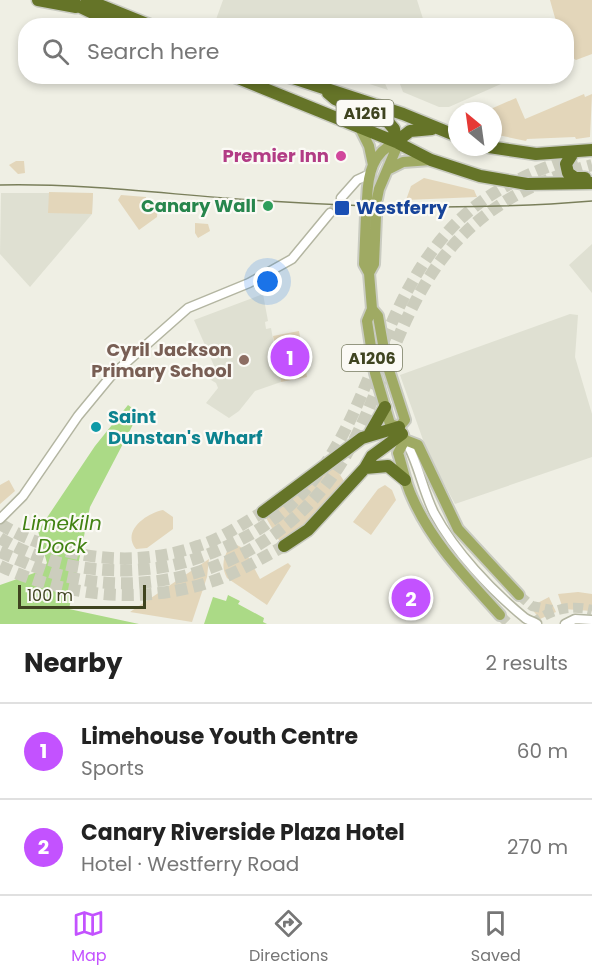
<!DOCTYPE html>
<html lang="en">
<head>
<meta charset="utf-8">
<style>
  :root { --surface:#fff; --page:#f2f2f2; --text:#222; --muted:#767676; --line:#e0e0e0; --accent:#c352ff }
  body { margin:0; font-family:Poppins,sans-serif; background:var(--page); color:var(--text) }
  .compass { position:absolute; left:448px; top:102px; width:54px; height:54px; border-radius:50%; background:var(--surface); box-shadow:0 3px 9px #0003; rotate:331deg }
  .scale { position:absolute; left:18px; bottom:15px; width:128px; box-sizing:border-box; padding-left:6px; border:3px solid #3f4420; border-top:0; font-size:16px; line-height:21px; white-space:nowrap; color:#3f4420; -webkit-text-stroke:4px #fbfaf5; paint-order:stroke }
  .you { position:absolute; left:268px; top:282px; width:21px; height:21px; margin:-15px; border:4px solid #fff; border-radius:50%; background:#1a73e8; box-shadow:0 0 0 9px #1a73e833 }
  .badge { display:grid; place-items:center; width:39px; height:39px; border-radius:50%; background:var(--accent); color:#fff; font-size:20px; font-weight:700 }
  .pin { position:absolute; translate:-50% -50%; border:3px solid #fff; box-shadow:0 2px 6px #0006 }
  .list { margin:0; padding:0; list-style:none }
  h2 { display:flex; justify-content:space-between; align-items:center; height:78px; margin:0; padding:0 24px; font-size:26px }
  h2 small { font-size:20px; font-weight:400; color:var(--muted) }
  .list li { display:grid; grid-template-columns:39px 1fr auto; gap:18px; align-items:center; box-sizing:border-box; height:96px; padding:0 24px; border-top:2px solid var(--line) }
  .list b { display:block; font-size:22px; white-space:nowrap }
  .list p { margin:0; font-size:20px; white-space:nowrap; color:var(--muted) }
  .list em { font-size:20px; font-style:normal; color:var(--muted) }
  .icon { flex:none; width:33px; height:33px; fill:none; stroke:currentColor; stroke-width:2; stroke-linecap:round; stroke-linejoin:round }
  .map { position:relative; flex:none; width:592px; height:624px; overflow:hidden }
  .search { position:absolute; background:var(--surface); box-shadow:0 3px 9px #0003; left:18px; right:18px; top:18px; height:66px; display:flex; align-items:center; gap:15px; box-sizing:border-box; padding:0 21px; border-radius:24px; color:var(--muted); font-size:22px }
  .sheet { height:270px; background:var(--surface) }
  nav { display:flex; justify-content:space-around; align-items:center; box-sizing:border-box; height:84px; border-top:2px solid var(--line); background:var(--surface); font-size:16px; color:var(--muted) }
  nav a { display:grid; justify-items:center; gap:3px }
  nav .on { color:var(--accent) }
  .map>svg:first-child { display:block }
</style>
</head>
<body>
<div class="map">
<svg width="592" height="624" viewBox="0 0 592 624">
  <rect width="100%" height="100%" fill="#efefe4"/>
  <path fill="#dfe0d2" d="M 223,0 L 417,0 L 425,25 L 214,25 Z
    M 450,76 L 517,76 L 517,77 L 449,107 L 439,107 L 403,92 L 400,84 L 403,77 L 431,77 L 439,80 Z
    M 346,77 L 382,77 L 388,90 L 354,79 Z
    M 1,193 L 93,193 L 92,214 L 30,287 L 0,254 Z
    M 592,244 L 592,293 L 569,265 Z
    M 263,294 L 268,321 L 265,322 L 266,329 L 271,328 L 281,382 L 255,391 L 239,411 L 229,418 L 206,403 L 218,388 L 216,383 L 206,377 L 215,368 L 194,320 Z
    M 570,314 L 578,315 L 575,357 L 592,414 L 592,457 L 455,504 L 428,454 L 400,375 Z"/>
  <path fill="#e3d6ba" d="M 550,0 L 592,0 L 592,54 L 576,60 L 567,54 L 566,26 L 557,25 Z
    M 584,94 L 585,97 L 592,94 L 590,137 L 576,139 L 575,137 L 527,139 L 526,141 L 493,134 L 493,111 L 486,111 L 516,98 L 525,119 Z
    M 16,161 L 24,161 L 25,173 L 18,174 L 9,165 Z
    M 424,178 L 474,190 L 477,197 L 406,200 L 411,186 Z
    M 49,192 L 93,193 L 92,214 L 48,213 Z
    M 121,195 L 146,197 L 146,201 L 158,202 L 157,217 L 139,230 L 118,200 Z
    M 195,223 L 208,224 L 210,231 L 198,238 L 195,233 Z
    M 299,331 L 307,377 L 281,382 L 273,336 Z
    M 335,467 L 344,481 L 308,522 L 280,542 L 265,516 Z
    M 9,480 L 15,491 L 0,504 L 0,485 Z
    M 385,485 L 392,490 L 396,500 L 371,535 L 353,522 L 378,489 Z
    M 163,510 L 173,517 L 173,529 L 147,548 L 136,549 C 121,531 147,513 163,510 Z
    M 237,545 L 244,549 L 260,579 L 288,563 L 291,566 L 267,605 L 227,578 C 221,567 223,558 229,548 Z
    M 209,559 L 207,577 L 192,622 L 130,612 Z
    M 578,592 L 592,594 L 592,611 L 563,609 L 558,594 Z
    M 549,597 L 556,612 L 540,619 L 530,607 Z"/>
  <path fill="#abda86" d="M 128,405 L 139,413 L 90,507 L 69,609 L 139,624 L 0,624 L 0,585 L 40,571 L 47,563 L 38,531 L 95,446 Z
    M 228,595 L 240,601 L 238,604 L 264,618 L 263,622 L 267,624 L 204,624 L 213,597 L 226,601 Z"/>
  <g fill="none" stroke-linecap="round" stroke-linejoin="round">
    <path stroke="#cccdbd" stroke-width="8" stroke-dasharray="8 4" stroke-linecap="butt" d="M 330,213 L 341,198"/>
    <path stroke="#cccdbd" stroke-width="10" stroke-dasharray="10 5" stroke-linecap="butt" d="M 519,595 L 532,606 L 552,610
      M 500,615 L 509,624
      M 532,624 C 549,610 570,604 592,610"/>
    <path stroke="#cccdbd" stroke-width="12" stroke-dasharray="12 6" stroke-linecap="butt" d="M 0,524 C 59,559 133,569 198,546 C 221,539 242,524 263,512
      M 0,538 C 47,567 104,575 157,568 C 191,563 222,550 251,534 C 370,465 363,329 445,235 C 480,194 526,173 576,157
      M 0,552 C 22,561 44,572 68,577 C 180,603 298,547 351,446 C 387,378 403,300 456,242 C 493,202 540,179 592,165
      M 0,566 C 65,596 140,605 210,582 C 236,574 260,559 284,546"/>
    <g stroke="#b3b5a1" stroke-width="11">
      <path id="minor" d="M 341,198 L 357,180 L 370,174
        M 405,440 C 418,461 422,489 434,513 C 455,552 491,590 525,618 C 529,621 533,621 537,624
        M 0,519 L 23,496 L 78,416 L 111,376 L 188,308 L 249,283 L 292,259 L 330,213
        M 565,624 L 575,619 L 592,620"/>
    </g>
    <g stroke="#c9cbc1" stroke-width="14">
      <path id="major" d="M 361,130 L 369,146 L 373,165
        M 389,169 L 403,162 L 431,160
        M 367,199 C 368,174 372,153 396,142 L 396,149 L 379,189 L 377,199
        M 366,215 L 364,264 L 369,273 L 372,309 L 367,321 L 375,373 L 390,424 L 399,427 L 405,440
        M 369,273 L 374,264 L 376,216
        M 372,309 L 378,316 L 386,361 L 405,420 L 399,427
        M 405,440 L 398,453 C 403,468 405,482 412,497 C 432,543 467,578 500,615
        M 405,440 L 418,445 L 458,529 L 519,595"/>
    </g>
    <g stroke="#c9cbc1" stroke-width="15">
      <path id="highway" d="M 38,0 L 76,7
        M 66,0 L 120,26
        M 87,0 L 152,26
        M 233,76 L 396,142 L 431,160 L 480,176 L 527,184 L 592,183
        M 287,76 L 403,114 L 457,136
        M 328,93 L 335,99 L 388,122 L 394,129 L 396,142
        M 396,142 L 410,131 L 432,129
        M 489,147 L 536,154 L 592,150
        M 573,153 L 566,164 L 568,173 L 575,178 L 585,178
        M 369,435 L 385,407
        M 365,468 L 388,466 L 405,480
        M 263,512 L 362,438 L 399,427
        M 284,546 L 308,530 L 321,516 L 365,468 L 372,456 L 402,434"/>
    </g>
    <use href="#minor" stroke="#fff" stroke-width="8"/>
    <use href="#major" stroke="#9faa63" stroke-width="10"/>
    <use href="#highway" stroke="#657428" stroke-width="12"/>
    <path stroke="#7a7f5b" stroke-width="1.5" d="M 0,185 C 90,183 179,196 268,201 C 377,208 484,210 592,201"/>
  </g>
  <circle fill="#d1479c" stroke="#fbfaf5" stroke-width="2" cx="341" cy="156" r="6"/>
  <circle fill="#2e9e5b" stroke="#fbfaf5" stroke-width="2" cx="268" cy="206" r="6"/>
  <rect fill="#1a4fb4" stroke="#fbfaf5" stroke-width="2" x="334" y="200" width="16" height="16" rx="3"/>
  <circle fill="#8d6e63" stroke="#fbfaf5" stroke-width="2" cx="244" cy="360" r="6"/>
  <circle fill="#0f9aa8" stroke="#fbfaf5" stroke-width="2" cx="96" cy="427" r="6"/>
  <g text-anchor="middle" stroke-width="4.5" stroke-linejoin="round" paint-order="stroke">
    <g fill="#fbfaf5" stroke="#777b60" stroke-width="1.5">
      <rect x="336.5" y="100" width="57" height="26" rx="4.5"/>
      <rect x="342" y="345" width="60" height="26" rx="4.5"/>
    </g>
    <g font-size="16" font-weight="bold" fill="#3f4420">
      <text x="365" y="119">A1261</text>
      <text x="372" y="364">A1206</text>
    </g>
    <g font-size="18" font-weight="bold" fill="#b23c85" stroke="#fbfaf5" text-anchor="end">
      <text x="329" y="162">Premier Inn</text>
    </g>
    <g font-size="18" font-weight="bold" fill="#27864d" stroke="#fbfaf5" text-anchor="end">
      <text x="256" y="212">Canary Wall</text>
    </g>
    <g font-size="18" font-weight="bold" fill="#164399" stroke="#fbfaf5" text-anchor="start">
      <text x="356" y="214">Westferry</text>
    </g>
    <g font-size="18" font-weight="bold" fill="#785e54" stroke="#fbfaf5" text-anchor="end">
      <text x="232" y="356">Cyril Jackson<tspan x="232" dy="21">Primary School</tspan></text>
    </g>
    <g font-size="18" font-weight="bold" fill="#0d838f" stroke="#fbfaf5" text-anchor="start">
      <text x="108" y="423">Saint<tspan x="108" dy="21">Dunstan's Wharf</tspan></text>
    </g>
    <g font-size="20" font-style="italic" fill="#418212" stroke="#fbfaf5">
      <text x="62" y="530">Limekiln<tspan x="62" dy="23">Dock</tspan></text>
    </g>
  </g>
</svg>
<svg class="compass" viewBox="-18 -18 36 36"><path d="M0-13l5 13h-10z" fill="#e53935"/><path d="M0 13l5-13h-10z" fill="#767676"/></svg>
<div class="scale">100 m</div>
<div class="you"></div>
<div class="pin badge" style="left:290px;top:357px">1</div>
<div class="pin badge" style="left:411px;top:598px">2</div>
<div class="search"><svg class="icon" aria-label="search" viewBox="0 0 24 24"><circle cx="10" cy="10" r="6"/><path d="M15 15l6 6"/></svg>Search here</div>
</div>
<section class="sheet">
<h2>Nearby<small>2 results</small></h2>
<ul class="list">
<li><span class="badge">1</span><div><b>Limehouse Youth Centre</b><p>Sports</p></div><em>60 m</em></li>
<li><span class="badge">2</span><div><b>Canary Riverside Plaza Hotel</b><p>Hotel · Westferry Road</p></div><em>270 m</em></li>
</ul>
</section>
<nav>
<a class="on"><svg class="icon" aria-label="map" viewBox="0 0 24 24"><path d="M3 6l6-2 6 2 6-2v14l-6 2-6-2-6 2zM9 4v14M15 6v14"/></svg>Map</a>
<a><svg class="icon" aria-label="directions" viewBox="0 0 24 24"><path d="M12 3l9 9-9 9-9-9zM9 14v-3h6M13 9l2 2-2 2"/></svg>Directions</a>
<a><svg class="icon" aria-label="saved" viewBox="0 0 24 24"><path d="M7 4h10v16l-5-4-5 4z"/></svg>Saved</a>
</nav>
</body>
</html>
